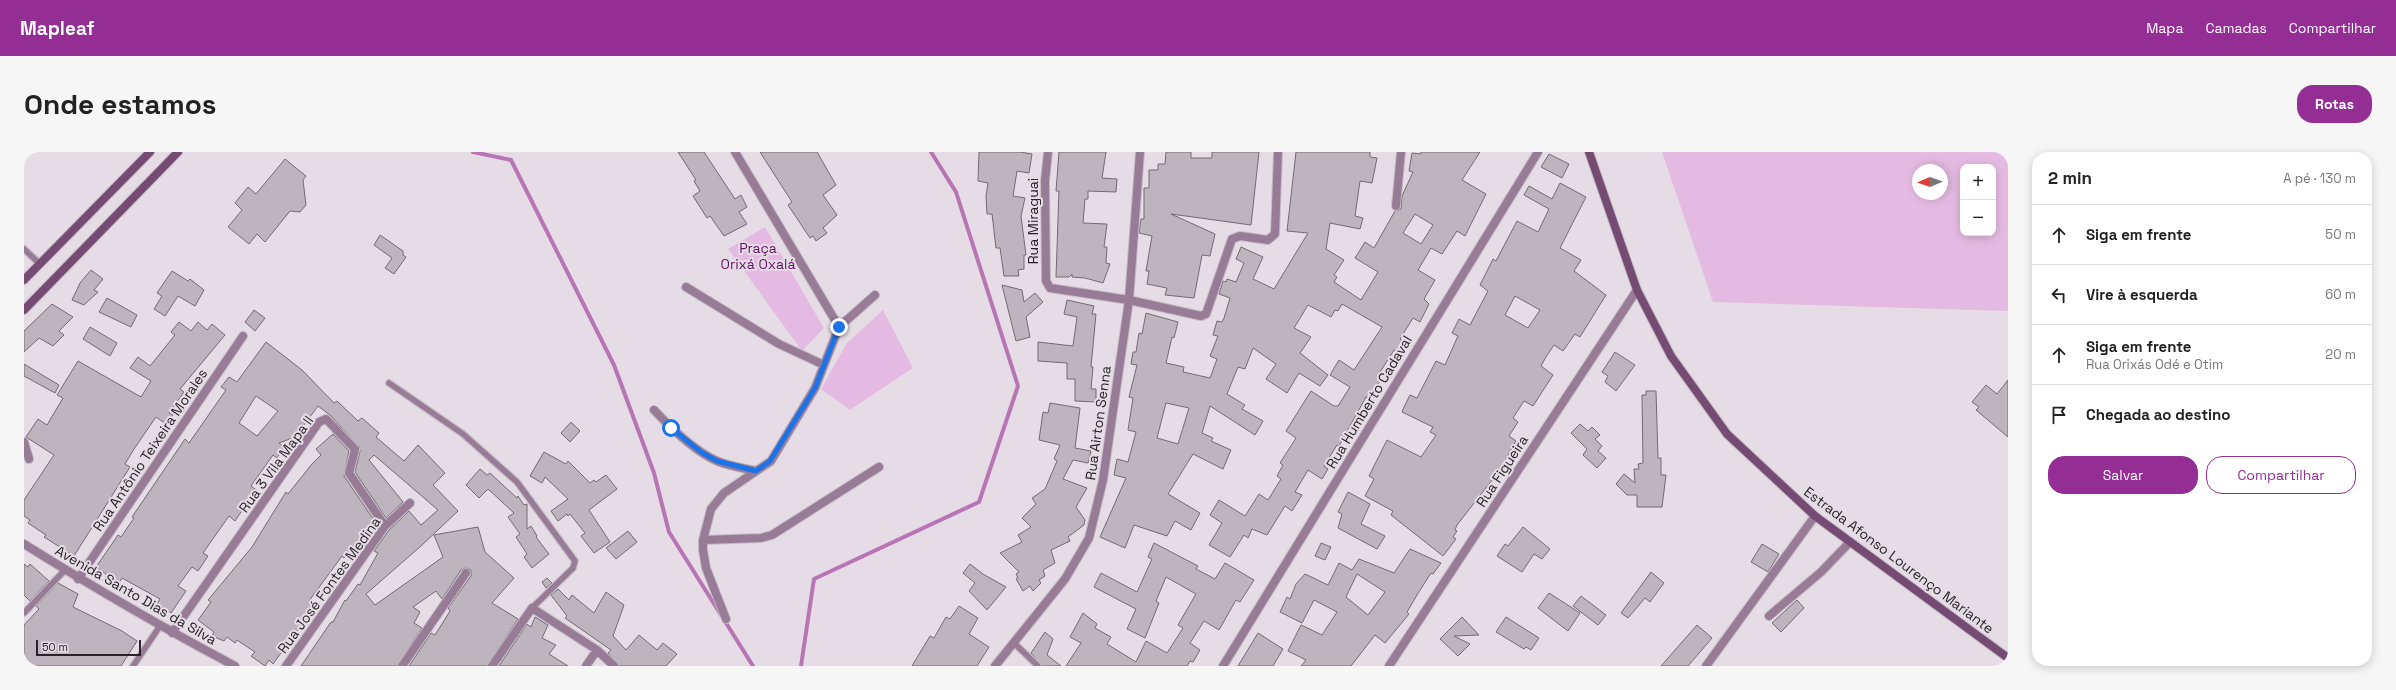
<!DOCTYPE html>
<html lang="pt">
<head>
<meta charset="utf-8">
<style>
  :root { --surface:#fff; --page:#f6f6f6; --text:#222; --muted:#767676; --line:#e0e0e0; --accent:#942e94 }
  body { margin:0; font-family:"Space Grotesk",sans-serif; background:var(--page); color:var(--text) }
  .controls { position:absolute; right:12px; top:12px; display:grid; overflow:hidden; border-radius:8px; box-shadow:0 2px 10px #0003 }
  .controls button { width:36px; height:36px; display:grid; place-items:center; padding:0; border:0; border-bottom:1px solid var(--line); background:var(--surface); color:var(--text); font:20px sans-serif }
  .compass { position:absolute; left:1888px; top:12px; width:36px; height:36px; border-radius:50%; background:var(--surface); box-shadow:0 2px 10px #0003; rotate:268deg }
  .scale { position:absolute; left:12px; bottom:10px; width:105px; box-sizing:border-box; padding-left:4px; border:2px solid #272326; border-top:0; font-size:11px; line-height:14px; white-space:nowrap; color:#272326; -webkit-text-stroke:3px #e6dce6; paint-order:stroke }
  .stop { position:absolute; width:12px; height:12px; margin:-9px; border:3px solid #1a73e8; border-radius:50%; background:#fff }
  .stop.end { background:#1a73e8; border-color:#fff; box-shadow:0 1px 4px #0008 }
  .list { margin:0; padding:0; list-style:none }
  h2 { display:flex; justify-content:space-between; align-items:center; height:52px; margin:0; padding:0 16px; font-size:17px }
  h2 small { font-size:13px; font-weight:400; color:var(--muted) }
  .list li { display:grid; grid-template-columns:26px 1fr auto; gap:12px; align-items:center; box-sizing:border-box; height:60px; padding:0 16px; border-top:1px solid var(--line) }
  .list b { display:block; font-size:15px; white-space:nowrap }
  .list p { margin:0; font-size:13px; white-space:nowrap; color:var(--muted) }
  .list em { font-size:13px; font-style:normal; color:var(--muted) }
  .actions { display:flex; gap:8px; padding:12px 16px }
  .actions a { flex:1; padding:9px 0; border:1px solid var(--accent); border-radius:16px; text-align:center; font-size:14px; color:var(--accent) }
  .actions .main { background:var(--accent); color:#fff }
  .icon { flex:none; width:22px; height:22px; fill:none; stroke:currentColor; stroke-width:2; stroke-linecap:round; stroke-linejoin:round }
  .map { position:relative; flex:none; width:1984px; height:514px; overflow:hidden; border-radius:16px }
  header { display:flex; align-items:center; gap:24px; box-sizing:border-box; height:56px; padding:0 20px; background:var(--accent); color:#fff }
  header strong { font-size:19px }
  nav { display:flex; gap:22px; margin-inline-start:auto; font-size:14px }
  .intro { display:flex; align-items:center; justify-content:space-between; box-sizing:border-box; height:96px; padding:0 24px }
  h1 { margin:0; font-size:28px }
  .button { padding:10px 18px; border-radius:16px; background:var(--accent); color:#fff; font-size:14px; font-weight:700 }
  main { display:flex; gap:24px; padding:0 24px }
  aside { flex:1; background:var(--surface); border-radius:16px; box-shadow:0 2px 10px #0003 }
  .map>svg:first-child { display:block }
</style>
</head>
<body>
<header>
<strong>Mapleaf</strong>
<nav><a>Mapa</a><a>Camadas</a><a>Compartilhar</a></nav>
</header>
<div class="intro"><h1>Onde estamos</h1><a class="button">Rotas</a></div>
<main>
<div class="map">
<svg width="1984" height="514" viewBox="0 0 1984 514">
  <rect width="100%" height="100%" fill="#e6dce6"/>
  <path fill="#e5bae2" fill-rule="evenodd" d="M 1638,0 L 1984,0 L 1984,159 L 1689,150 ZM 1939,15 L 1969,15 L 1969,81 L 1939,81 ZM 1894,18 L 1918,18 L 1918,42 L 1894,42 Z
    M 741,75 L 800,176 L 778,199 L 704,97 Z
    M 859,158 L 889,216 L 826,258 L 797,237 L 823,191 Z"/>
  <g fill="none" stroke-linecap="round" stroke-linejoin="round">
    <path stroke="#b875b5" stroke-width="4" d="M 449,0 L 487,8 L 590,213 L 630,321 L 645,380 L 729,514
      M 777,514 L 790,427 L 955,350 L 994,234 L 932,40 L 907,0"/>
  </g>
  <path fill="#beb4bd" stroke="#736a72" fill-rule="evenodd" d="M 654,0 L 680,0 L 711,47 L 717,43 L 723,55 L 715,60 L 723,72 L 700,84 L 686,64 L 683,66 L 669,44 L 676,39 L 670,29 L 672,28 Z
    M 736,0 L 793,0 L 812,33 L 799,43 L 813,63 L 799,76 L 803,81 L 792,89 L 789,84 L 786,86 L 764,53 L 768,50 Z
    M 955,0 L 996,0 L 1008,2 L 1005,21 L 993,19 L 989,44 L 1001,46 L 997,64 L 1002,103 L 1000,103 L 1000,117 L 994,118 L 995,124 L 980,124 L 976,96 L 972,96 L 968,62 L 963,62 L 962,44 L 964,31 L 954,29 Z
    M 1035,0 L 1082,0 L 1078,26 L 1093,27 L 1092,40 L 1064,39 L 1064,47 L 1061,47 L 1059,71 L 1083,72 L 1080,95 L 1083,95 L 1082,111 L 1086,112 L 1079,131 L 1061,126 L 1048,125 L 1048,122 L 1045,125 L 1032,125 L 1035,39 L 1032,39 Z
    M 1142,0 L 1167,0 L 1167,6 L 1188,6 L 1188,0 L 1235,0 L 1227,73 L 1147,62 L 1191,82 L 1186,104 L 1178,103 L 1170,146 L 1141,143 L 1143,136 L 1123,132 L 1125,119 L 1122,119 L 1128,84 L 1115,81 L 1117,67 L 1120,67 L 1120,36 L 1125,36 L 1125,18 L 1134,18 L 1134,12 L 1141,12 Z
    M 1272,0 L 1346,0 L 1346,5 L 1353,6 L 1348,31 L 1336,29 L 1331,64 L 1339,66 L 1336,77 L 1306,71 L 1302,97 L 1320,108 L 1310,123 L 1313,125 L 1310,130 L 1337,148 L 1354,120 L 1331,106 L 1341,90 L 1350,96 L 1371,59 L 1377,57 L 1378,44 L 1389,20 L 1385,19 L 1388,1 L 1397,2 L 1397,0 L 1456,0 L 1438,28 L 1462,42 L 1441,84 L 1433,79 L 1418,102 L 1407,96 L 1394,118 L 1411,128 L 1400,147 L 1405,152 L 1396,170 L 1389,166 L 1376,187 L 1381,190 L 1375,201 L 1370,198 L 1353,225 L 1357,228 L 1344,246 L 1342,245 L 1315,294 L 1313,293 L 1300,314 L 1304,317 L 1298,327 L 1284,318 L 1271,340 L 1278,343 L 1268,359 L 1261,354 L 1243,383 L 1228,377 L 1224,386 L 1220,383 L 1206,405 L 1185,393 L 1198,371 L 1186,363 L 1195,348 L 1221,364 L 1235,342 L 1244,348 L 1257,327 L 1253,324 L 1259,313 L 1256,311 L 1272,286 L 1262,279 L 1287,239 L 1310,254 L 1314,254 L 1326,235 L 1306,223 L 1315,208 L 1330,218 L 1358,175 L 1318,152 L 1314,159 L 1311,158 L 1307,165 L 1284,153 L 1270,176 L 1287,185 L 1276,201 L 1304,223 L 1296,234 L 1275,221 L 1263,241 L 1242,227 L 1252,212 L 1229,196 L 1221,217 L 1214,215 L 1203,242 L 1221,253 L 1218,257 L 1239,269 L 1231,283 L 1186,254 L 1178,281 L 1189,286 L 1187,289 L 1207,298 L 1199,317 L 1169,302 L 1144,342 L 1176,361 L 1167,378 L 1151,369 L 1143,384 L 1110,373 L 1101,396 L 1076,385 L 1102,326 L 1090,323 L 1093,307 L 1104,310 L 1112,280 L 1104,278 L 1109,246 L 1105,245 L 1113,213 L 1107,212 L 1109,200 L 1112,200 L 1115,181 L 1118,182 L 1122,161 L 1154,170 L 1150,186 L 1148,185 L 1142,211 L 1160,215 L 1159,220 L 1186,226 L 1193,207 L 1186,204 L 1194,184 L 1189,183 L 1193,169 L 1198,170 L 1200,166 L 1206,146 L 1195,142 L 1199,129 L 1202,130 L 1203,127 L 1212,130 L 1220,111 L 1212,107 L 1217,95 L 1239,105 L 1229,127 L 1250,137 L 1284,81 L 1263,79 ZM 1391,62 L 1409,73 L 1397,92 L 1379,81 ZM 1142,251 L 1165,256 L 1154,292 L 1133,286 Z
    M 1525,2 L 1545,12 L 1538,26 L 1517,15 Z
    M 261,7 L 282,24 L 279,28 L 282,53 L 276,60 L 266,59 L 241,90 L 233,82 L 225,92 L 204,75 L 218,58 L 211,51 L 224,35 L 232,42 Z
    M 1536,31 L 1562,45 L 1536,96 L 1557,108 L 1550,119 L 1582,143 L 1556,185 L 1551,182 L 1539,199 L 1530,193 L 1522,205 L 1517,214 L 1529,223 L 1509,254 L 1500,249 L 1489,266 L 1494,270 L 1485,284 L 1492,289 L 1476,318 L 1433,373 L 1431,378 L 1433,379 L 1429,385 L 1432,387 L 1419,404 L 1367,363 L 1369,359 L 1341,344 L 1350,327 L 1345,324 L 1363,288 L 1397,305 L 1412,283 L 1406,280 L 1409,275 L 1378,260 L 1380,255 L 1386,243 L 1393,246 L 1412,209 L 1421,213 L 1434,184 L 1428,181 L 1435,167 L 1446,173 L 1464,139 L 1456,133 L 1469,107 L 1472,109 L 1493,69 L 1514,80 L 1525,57 L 1500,43 L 1505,34 L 1528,47 ZM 1491,144 L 1516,158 L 1504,176 L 1481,163 Z
    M 356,83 L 379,99 L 379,103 L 382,105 L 370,122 L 361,116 L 368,106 L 350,93 Z
    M 67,118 L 79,127 L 70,138 L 74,140 L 60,153 L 48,148 L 56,131 Z
    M 148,119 L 164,129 L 166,127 L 180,138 L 171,154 L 154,144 L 141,164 L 130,157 L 138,144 L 133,141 Z
    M 978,133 L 998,138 L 1000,150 L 1011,141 L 1019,150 L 1002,165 L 1006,185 L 992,189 Z
    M 83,146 L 113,163 L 107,175 L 75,160 Z
    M 1043,148 L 1070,154 L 1068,162 L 1072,162 L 1067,215 L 1069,215 L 1067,237 L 1072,237 L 1072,250 L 1051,249 L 1051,227 L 1043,227 L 1043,211 L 1014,209 L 1014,190 L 1049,194 L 1053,165 L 1040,162 Z
    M 28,152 L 49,165 L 35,179 L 40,183 L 29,194 L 15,186 L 0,200 L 0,179 Z
    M 230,158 L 241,166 L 231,179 L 221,170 Z
    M 155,170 L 167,179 L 174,170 L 183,178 L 188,172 L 201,183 L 156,237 L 160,240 L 145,261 L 149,263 L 142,272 L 132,265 L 110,297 L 101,312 L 106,315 L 50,404 L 20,385 L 22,383 L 4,371 L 6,368 L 0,364 L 0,348 L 30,303 L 2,285 L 14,267 L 23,273 L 39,246 L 33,243 L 54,209 L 117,245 L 127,229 L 106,216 L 114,205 L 126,214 L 151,183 L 147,180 Z
    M 66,175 L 93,191 L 86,204 L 59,187 Z
    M 242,190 L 278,218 L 310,251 L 313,249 L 334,269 L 338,266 L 355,281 L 352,285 L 380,309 L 394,293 L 421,321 L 409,333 L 434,359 L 397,394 L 342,442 L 351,453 L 419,405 L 410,383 L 454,375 L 461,400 L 490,426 L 468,451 L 494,467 L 463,514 L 385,514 L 407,481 L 411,483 L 426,459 L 424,456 L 447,424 L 447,418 L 442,416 L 437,418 L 418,447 L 412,439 L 389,455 L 396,460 L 390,471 L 398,476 L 373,514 L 277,514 L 307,470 L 309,470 L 321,448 L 322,449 L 334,432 L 336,433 L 354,401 L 350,399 L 365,378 L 385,359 L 397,373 L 414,358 L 350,303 L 345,308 L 379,350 L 362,366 L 331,320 L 336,299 L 335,295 L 306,263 L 294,254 L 271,285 L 255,291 L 260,295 L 253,306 L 249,303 L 227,334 L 235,340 L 228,350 L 225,348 L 211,369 L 205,364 L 179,401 L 184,404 L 174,419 L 168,415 L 154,434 L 162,439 L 147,461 L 133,452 L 136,447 L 98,426 L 91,437 L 79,429 L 83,423 L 72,415 L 94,383 L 97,385 L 110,366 L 108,365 L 161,287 L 165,291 L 202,238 L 197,235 L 205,225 L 213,230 ZM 232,244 L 254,259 L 233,284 L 215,271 Z
    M 1591,200 L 1611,213 L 1592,239 L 1581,230 L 1584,224 L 1578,220 Z
    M 0,212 L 35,233 L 31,241 L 0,224 Z
    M 1984,228 L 1984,285 L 1952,258 L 1955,255 L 1948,250 L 1962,233 L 1973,242 Z
    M 1622,239 L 1632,239 L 1634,306 L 1637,306 L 1637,323 L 1642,323 L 1638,355 L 1613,355 L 1613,343 L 1603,343 L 1592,332 L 1600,322 L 1611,331 L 1610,317 L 1615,317 L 1614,312 L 1619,311 L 1618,243 L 1622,243 Z
    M 1026,251 L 1056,256 L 1051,296 L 1067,299 L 1064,311 L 1049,308 L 1039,327 L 1063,336 L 1052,355 L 1061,368 L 1060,373 L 1044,385 L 1046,389 L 1027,398 L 1031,411 L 1019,418 L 1021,424 L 1015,428 L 1017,431 L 1009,439 L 1006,434 L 999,439 L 992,427 L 994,426 L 992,422 L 995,420 L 976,401 L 998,390 L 994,383 L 1007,375 L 998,366 L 1012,352 L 1008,346 L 1021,337 L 1033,309 L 1030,307 L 1036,293 L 1015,288 L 1019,260 L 1024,261 Z
    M 547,270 L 556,279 L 546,290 L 537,281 Z
    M 1556,272 L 1564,279 L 1568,275 L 1576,283 L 1571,287 L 1578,294 L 1574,299 L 1582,306 L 1573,316 L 1559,303 L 1563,297 L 1547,281 Z
    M 309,282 L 325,299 L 320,324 L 354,374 L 340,394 L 332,391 L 320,406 L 318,404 L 285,449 L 291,455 L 279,473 L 278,472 L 249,512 L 245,508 L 241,514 L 227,504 L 231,500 L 213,488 L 211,491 L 203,485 L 200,489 L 188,484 L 190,480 L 174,468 L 187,450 L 184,448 L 228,395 L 262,340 L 264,342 L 288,312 L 297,303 L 292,297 Z
    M 520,300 L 542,312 L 544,309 L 566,331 L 570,328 L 572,330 L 582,323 L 593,337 L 565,358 L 586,390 L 570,401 L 557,384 L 561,381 L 546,362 L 544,364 L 543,362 L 534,369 L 527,359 L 544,347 L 521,325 L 518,331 L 506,324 Z
    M 456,317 L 463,323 L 466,321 L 493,346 L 494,344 L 500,353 L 503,352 L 503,377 L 507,374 L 513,384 L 512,385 L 525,402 L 508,416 L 500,405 L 503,402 L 492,385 L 496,382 L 484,365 L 490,361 L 464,337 L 455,346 L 442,333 Z
    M 1324,340 L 1346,352 L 1337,372 L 1361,384 L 1353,397 L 1314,376 L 1318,362 L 1314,360 Z
    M 1499,375 L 1526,397 L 1518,407 L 1510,402 L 1498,420 L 1473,404 L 1481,392 L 1484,394 Z
    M 604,379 L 613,390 L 592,407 L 582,396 Z
    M 1130,391 L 1174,414 L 1172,417 L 1191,427 L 1201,411 L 1230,428 L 1216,450 L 1212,448 L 1195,478 L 1180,469 L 1166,491 L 1176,498 L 1169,510 L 1166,509 L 1163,514 L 1042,514 L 1057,491 L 1046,485 L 1059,461 L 1073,472 L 1071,476 L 1087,485 L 1083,492 L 1112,510 L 1122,489 L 1143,501 L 1159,476 L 1154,473 L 1172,442 L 1142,425 L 1132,449 L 1135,451 L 1121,486 L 1103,477 L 1112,457 L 1070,435 L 1077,421 L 1113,440 L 1128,407 L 1124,405 Z
    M 1297,391 L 1307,395 L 1301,408 L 1291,404 Z
    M 1738,392 L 1755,402 L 1744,420 L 1727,410 Z
    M 1386,397 L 1417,411 L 1409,422 L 1407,421 L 1393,443 L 1383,460 L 1385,462 L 1361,491 L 1351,483 L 1327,514 L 1277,514 L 1282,508 L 1264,499 L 1277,473 L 1298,483 L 1313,460 L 1290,448 L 1278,471 L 1256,460 L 1263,445 L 1266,447 L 1272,432 L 1281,422 L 1304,433 L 1315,411 L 1328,418 L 1335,407 L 1370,421 ZM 1333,422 L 1361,440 L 1344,463 L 1322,445 Z
    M 0,412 L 4,415 L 6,412 L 25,429 L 6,449 L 0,443 Z
    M 946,412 L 959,422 L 982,435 L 963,458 L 945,439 L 951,431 L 939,421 Z
    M 1627,420 L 1640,431 L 1626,450 L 1621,446 L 1604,466 L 1597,461 Z
    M 523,426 L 528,431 L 522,436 L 518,430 Z
    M 34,431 L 54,442 L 49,455 L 98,479 L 113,489 L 97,514 L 0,514 L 0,473 L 15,457 L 12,454 Z
    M 534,437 L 545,448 L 548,443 L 570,461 L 582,440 L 600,453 L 589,484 L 602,498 L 615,483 L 633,498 L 639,491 L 653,502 L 642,514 L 595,514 L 584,501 L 587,498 L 541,466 L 543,464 L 527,443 Z
    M 1525,441 L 1556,461 L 1544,479 L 1514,456 Z
    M 1557,444 L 1582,463 L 1574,473 L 1549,454 Z
    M 1773,448 L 1780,456 L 1757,480 L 1748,471 Z
    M 935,454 L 954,466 L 945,482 L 965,495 L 953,514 L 888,514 L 906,484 L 910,486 L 922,465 L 926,467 Z
    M 511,465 L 524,473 L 518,486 L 532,493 L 525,502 L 544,514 L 475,514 L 503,472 L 507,475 Z
    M 1438,465 L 1455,483 L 1430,484 L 1446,492 L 1434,504 L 1416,487 Z
    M 1482,465 L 1515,486 L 1507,498 L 1502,495 L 1500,497 L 1472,480 Z
    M 1673,473 L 1688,486 L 1664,514 L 1637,514 Z
    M 1021,480 L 1029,487 L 1023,503 L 1037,514 L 1018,514 L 1007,501 Z
    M 1234,481 L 1259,497 L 1249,514 L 1214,514 Z"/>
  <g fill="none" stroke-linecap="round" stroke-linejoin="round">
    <g stroke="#c4bbc3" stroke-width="8">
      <path id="service" d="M 0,97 L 16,112
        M 365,231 L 439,282 L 493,330 L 551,409 L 549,416 L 508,456
        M 0,461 L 41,418
        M 990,491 L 1014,514
        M 109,514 L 136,474"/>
    </g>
    <g stroke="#c4bbc3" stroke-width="10">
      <path id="minor" d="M 711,0 L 815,175
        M 1024,0 L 1021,29 L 1022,129 L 1026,136 L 1105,148 L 1177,164 L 1182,162 L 1208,87 L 1216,84 L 1244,88 L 1251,82 L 1254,0
        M 1372,54 L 1377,0
        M 662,135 L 755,192 L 800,213
        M 630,258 C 646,275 672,300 693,309 C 705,314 719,316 732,319
        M 0,290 L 5,307
        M 679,388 L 737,386 L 748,383 L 855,315
        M 54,427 L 219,184
        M 1745,464 L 1797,420 L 1826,390
        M 702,467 L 682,416 L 679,398 L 679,388 L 687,357 L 700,341 L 747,309 L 791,236 L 815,175 L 851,143
        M 148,481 L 295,270 L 302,267 L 328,294 L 331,298 L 325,321 L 361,374
        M 262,514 L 361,374 L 386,351
        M 378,514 L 442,421
        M 468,514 L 508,456 L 573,498 L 590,514
        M 562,514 L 573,498
        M 971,514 L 1041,427 L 1065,386 L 1079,328 L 1105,148 L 1116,0
        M 1199,514 L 1514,0
        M 1365,514 L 1613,138
        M 1682,514 L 1791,364"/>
    </g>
    <g stroke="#c4bbc3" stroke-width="10">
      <path id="tertiary" d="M 0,392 C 69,435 139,476 211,514"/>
    </g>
    <g stroke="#c4bbc3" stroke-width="10">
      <path id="secondary" d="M 1565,0 L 1613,138 L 1647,204 L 1703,282 L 1791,364 L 1984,506
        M 0,128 L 126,0
        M 0,158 L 154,0"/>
    </g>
    <use href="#service" stroke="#987b97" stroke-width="5.5"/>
    <use href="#minor" stroke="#987b97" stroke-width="8"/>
    <use href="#tertiary" stroke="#987b97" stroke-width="8"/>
    <use href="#secondary" stroke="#754b73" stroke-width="8"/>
  </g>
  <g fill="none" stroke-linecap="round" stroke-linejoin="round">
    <path stroke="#1a73e8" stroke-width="5" d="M 647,276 L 677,300 L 693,309 L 732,319 L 746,309 L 791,236 L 815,175"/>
  </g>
  <g text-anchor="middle" stroke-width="4" stroke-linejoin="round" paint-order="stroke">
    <g font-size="14" fill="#272326" stroke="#e6dce6">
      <text transform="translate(1009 69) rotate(-90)" y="5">Rua Miraguai</text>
      <text transform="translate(1345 250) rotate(-59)" y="5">Rua Humberto Cadaval</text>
      <text transform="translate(1074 271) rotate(-82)" y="5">Rua Airton Senna</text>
      <text transform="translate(126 298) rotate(-56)" y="5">Rua Antônio Teixeira Morales</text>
      <text transform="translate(252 312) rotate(-54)" y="5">Rua 3 Vila Mapa II</text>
      <text transform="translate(1478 319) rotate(-57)" y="5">Rua Figueira</text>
      <text transform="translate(1875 408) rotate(37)" y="5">Estrada Afonso Lourenço Mariante</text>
      <text transform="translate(305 433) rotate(-54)" y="5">Rua José Fontes Medina</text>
      <text transform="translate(112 443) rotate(30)" y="5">Avenida Santo Dias da Silva</text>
    </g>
    <g font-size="14" fill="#641264" stroke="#e6dce6">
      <text x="734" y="101">Praça<tspan x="734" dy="16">Orixá Oxalá</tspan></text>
    </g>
  </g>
</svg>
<div class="controls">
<button>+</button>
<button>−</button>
</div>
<svg class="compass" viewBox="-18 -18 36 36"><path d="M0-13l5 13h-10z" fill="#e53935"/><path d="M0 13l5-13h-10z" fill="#767676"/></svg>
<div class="scale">50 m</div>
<div class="stop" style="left:647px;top:276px"></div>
<div class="stop end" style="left:815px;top:175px"></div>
</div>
<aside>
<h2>2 min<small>A pé · 130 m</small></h2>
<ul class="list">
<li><svg class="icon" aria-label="ahead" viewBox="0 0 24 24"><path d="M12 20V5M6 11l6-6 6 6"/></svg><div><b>Siga em frente</b></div><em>50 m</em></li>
<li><svg class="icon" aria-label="left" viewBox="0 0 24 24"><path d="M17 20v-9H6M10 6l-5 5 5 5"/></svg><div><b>Vire à esquerda</b></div><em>60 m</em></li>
<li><svg class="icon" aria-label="ahead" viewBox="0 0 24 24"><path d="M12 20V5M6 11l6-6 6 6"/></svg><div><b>Siga em frente</b><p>Rua Orixás Odé e Otim</p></div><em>20 m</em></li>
<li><svg class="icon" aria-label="arrive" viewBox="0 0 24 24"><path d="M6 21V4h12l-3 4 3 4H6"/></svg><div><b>Chegada ao destino</b></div></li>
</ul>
<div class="actions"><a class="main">Salvar</a><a>Compartilhar</a></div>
</aside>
</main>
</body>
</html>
